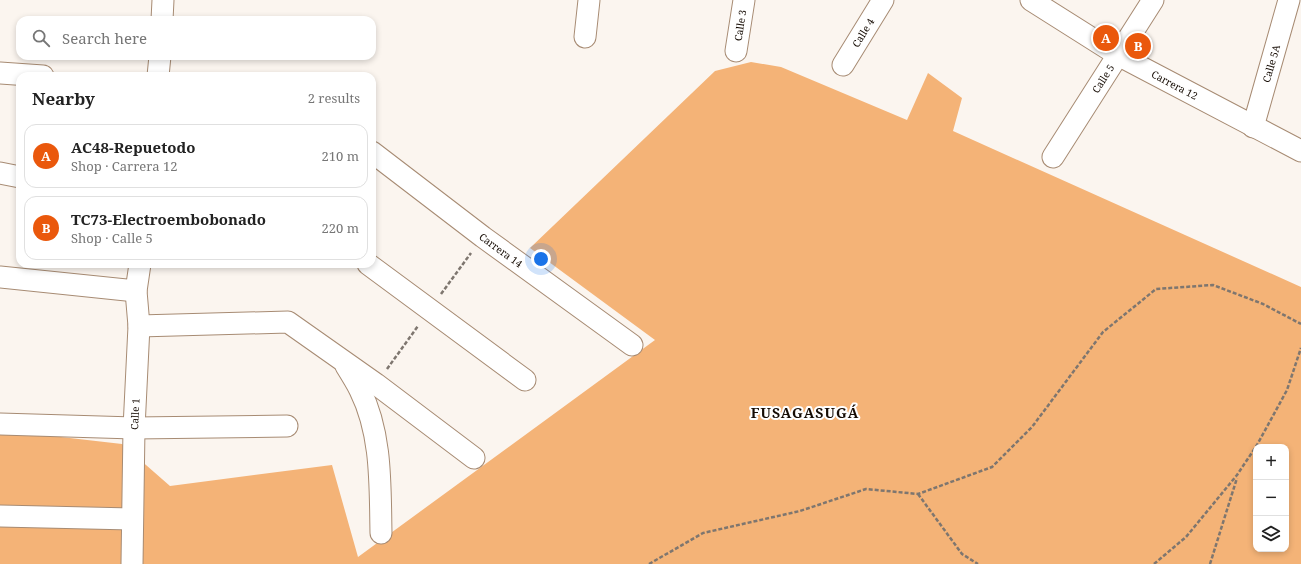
<!DOCTYPE html>
<html lang="en">
<head>
<meta charset="utf-8">
<style>
  :root { --surface:#fff; --page:#f2f2f2; --text:#222; --muted:#767676; --line:#e0e0e0; --accent:#ea580c }
  body { margin:0; font-family:"Noto Serif",serif; background:var(--page); color:var(--text) }
  .controls { position:absolute; right:12px; bottom:12px; display:grid; overflow:hidden; border-radius:8px; box-shadow:0 2px 6px #0003 }
  .controls button { width:36px; height:36px; display:grid; place-items:center; padding:0; border:0; border-bottom:1px solid var(--line); background:var(--surface); color:var(--text); font:20px sans-serif }
  .you { position:absolute; left:541px; top:259px; width:14px; height:14px; margin:-10px; border:3px solid #fff; border-radius:50%; background:#1a73e8; box-shadow:0 0 0 6px #1a73e833 }
  .badge { display:grid; place-items:center; width:26px; height:26px; border-radius:50%; background:var(--accent); color:#fff; font-size:13px; font-weight:700 }
  .pin { position:absolute; translate:-50% -50%; border:2px solid #fff; box-shadow:0 1px 4px #0006 }
  .list { margin:0; padding:0; list-style:none }
  h2 { display:flex; justify-content:space-between; align-items:center; height:52px; margin:0; padding:0 16px; font-size:17px }
  h2 small { font-size:13px; font-weight:400; color:var(--muted) }
  .list li { display:grid; grid-template-columns:26px 1fr auto; gap:12px; align-items:center; box-sizing:border-box; height:64px; margin:0 8px 8px; padding:0 8px; border:1px solid var(--line); border-radius:12px }
  .list b { display:block; font-size:15px; white-space:nowrap }
  .list p { margin:0; font-size:13px; white-space:nowrap; color:var(--muted) }
  .list em { font-size:13px; font-style:normal; color:var(--muted) }
  .icon { flex:none; width:22px; height:22px; fill:none; stroke:currentColor; stroke-width:2; stroke-linecap:round; stroke-linejoin:round }
  .map { position:relative; flex:none; width:1301px; height:564px; overflow:hidden }
  .search { position:absolute; background:var(--surface); box-shadow:0 2px 6px #0003; left:16px; top:16px; width:360px; height:44px; display:flex; align-items:center; gap:10px; box-sizing:border-box; padding:0 14px; border-radius:12px; color:var(--muted); font-size:15px }
  .panel { position:absolute; background:var(--surface); box-shadow:0 2px 6px #0003; left:16px; top:72px; width:360px; height:196px; border-radius:12px }
  .map>svg:first-child { display:block }
</style>
</head>
<body>
<div class="map">
<svg width="1301" height="564" viewBox="0 0 1301 564">
  <rect width="100%" height="100%" fill="#fbf5ef"/>
  <path fill="#f4b377" fill-rule="evenodd" d="M 751,62 L 781,67 L 907,120 L 928,73 L 962,98 L 953,131 L 1301,287 L 1301,564 L 0,564 L 0,430 L 122,444 L 170,486 L 332,465 L 358,557 L 655,340 L 530,248 L 715,71 ZM 1256,447 L 1286,447 L 1286,549 L 1256,549 Z"/>
  <g fill="none" stroke-linecap="round" stroke-linejoin="round">
    <g stroke="#a78b73" stroke-width="23">
      <g id="street">
        <path id="s1" d="M 1031,0 L 1118,55 L 1301,151"/>
        <path d="M 162,20 L 163,0"/>
        <path d="M 585,37 L 589,0"/>
        <path id="s2" d="M 736,51 L 744,0"/>
        <path id="s3" d="M 843,65 L 883,0"/>
        <path d="M 0,73 L 43,76"/>
        <path d="M 158,76 L 160,56"/>
        <path id="s4" d="M 1253,127 L 1289,0"/>
        <path id="s5" d="M 372,152 L 483,237 L 632,345"/>
        <path id="s6" d="M 1053,157 L 1153,0"/>
        <path d="M 0,173 L 20,177"/>
        <path d="M 368,264 L 525,380"/>
        <path d="M 0,277 L 136,291"/>
        <path d="M 139,326 L 288,322 L 376,384 L 474,458"/>
        <path d="M 346,366 C 351,374 356,382 360,390 C 382,434 380,485 381,533"/>
        <path d="M 0,424 L 134,428 L 287,426"/>
        <path d="M 0,516 L 132,519"/>
        <path id="s7" d="M 132,564 L 134,428 L 139,326 L 136,291 L 140,264"/>
      </g>
    </g>
    <path stroke="#7e766f" stroke-width="2.5" stroke-dasharray="4 2" stroke-linecap="butt" d="M 441,294 L 471,253
      M 387,369 L 418,326
      M 918,494 L 962,554 L 978,564
      M 649,564 L 703,533 L 800,511 L 866,489 L 918,494 L 992,467 L 1032,427 L 1103,332 L 1156,289 L 1213,285 L 1263,304 L 1301,324
      M 1154,564 L 1186,537 L 1237,475 L 1257,445 L 1287,390 L 1301,348
      M 1210,564 L 1237,478"/>
    <use href="#street" stroke="#fff" stroke-width="21"/>
  </g>
  <g text-anchor="middle" stroke-width="4" stroke-linejoin="round" paint-order="stroke">
    <g font-size="10" fill="#160c04" stroke="#fff">
      <text dy="4" stroke="none"><textPath href="#s2" startOffset="26">Calle 3</textPath></text>
      <text dy="4" stroke="none"><textPath href="#s3" startOffset="38">Calle 4</textPath></text>
      <text dy="4" stroke="none"><textPath href="#s4" startOffset="66">Calle 5A</textPath></text>
      <text dy="4" stroke="none"><textPath href="#s6" startOffset="93">Calle 5</textPath></text>
      <text dy="4" stroke="none"><textPath href="#s1" startOffset="167">Carrera 12</textPath></text>
      <text dy="4" stroke="none"><textPath href="#s5" startOffset="162">Carrera 14</textPath></text>
      <text dy="4" stroke="none"><textPath href="#s7" startOffset="150">Calle 1</textPath></text>
    </g>
    <g font-size="14" font-weight="bold" letter-spacing="1" fill="#160c04" stroke="#fff">
      <text x="805" y="418">FUSAGASUGÁ</text>
    </g>
  </g>
</svg>
<div class="controls">
<button>+</button>
<button>−</button>
<button><svg class="icon" aria-label="layers" viewBox="0 0 24 24"><path d="M12 4l9 5-9 5-9-5zM3 14l9 5 9-5"/></svg></button>
</div>
<div class="you"></div>
<div class="pin badge" style="left:1106px;top:38px">A</div>
<div class="pin badge" style="left:1138px;top:46px">B</div>
<div class="search"><svg class="icon" aria-label="search" viewBox="0 0 24 24"><circle cx="10" cy="10" r="6"/><path d="M15 15l6 6"/></svg>Search here</div>
<section class="panel">
<h2>Nearby<small>2 results</small></h2>
<ul class="list">
<li><span class="badge">A</span><div><b>AC48-Repuetodo</b><p>Shop · Carrera 12</p></div><em>210 m</em></li>
<li><span class="badge">B</span><div><b>TC73-Electroembobonado</b><p>Shop · Calle 5</p></div><em>220 m</em></li>
</ul>
</section>
</div>
</body>
</html>
